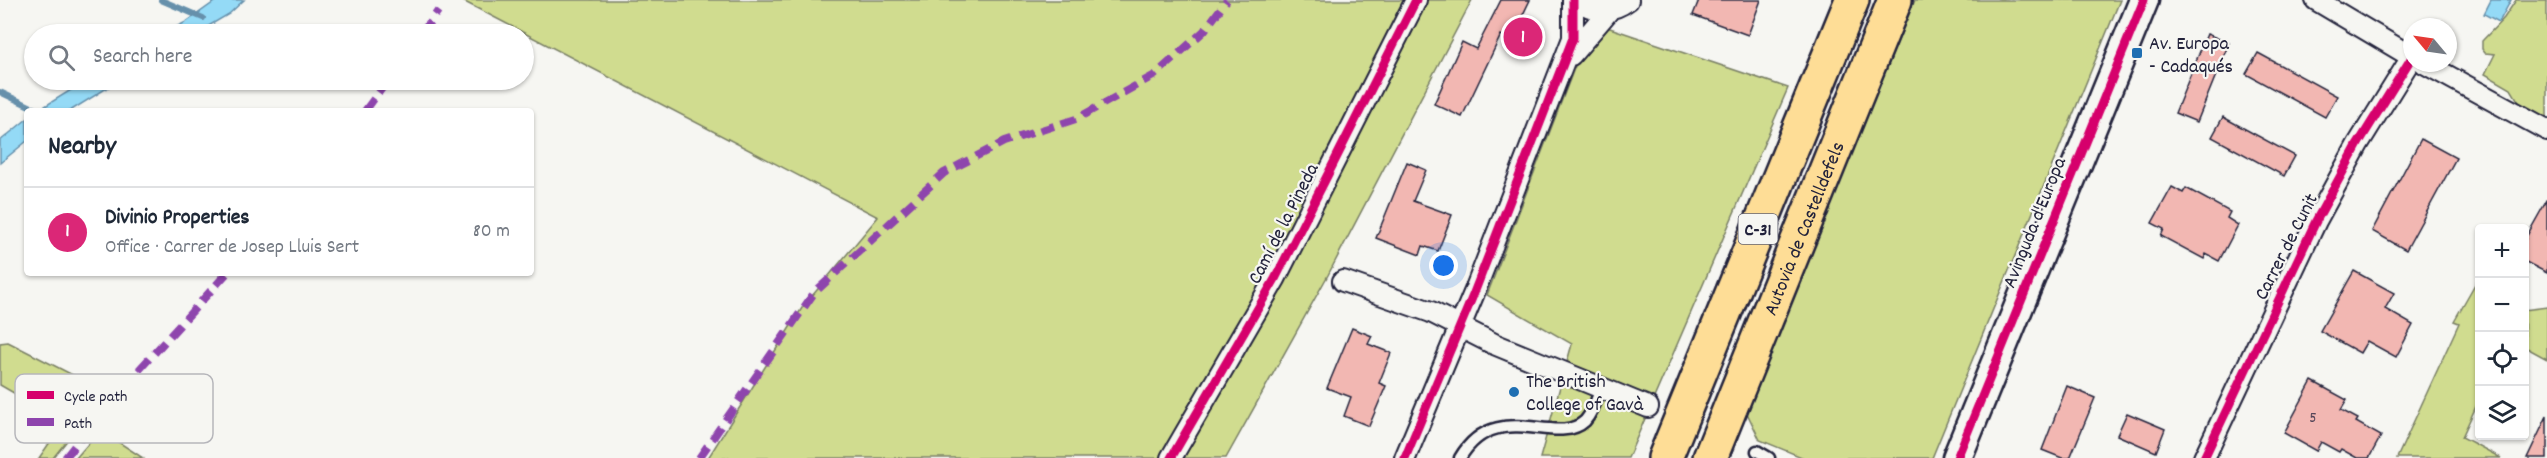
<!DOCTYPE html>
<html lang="en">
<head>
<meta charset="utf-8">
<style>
  :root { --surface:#fff; --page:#f6f6f7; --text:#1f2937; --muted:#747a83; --line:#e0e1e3; --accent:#db2777 }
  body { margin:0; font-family:Dekko,sans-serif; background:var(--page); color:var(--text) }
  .controls { position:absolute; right:18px; bottom:18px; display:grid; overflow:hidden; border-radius:6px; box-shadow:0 2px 4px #0004 }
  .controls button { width:54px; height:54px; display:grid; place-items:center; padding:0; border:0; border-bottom:2px solid var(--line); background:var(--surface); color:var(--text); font:30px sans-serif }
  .compass { position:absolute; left:2403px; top:18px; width:54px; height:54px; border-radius:50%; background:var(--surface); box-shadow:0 2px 4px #0004; rotate:299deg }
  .you { position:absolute; left:1444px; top:266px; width:21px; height:21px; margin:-15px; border:4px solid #fff; border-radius:50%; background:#1a73e8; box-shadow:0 0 0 9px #1a73e833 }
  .badge { display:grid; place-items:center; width:39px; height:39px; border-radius:50%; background:var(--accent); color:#fff; font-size:20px; font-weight:700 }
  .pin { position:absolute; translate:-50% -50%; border:3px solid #fff; box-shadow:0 2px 6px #0006 }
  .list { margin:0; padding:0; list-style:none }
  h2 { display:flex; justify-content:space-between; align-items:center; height:78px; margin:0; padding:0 24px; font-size:26px }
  h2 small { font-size:20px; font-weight:400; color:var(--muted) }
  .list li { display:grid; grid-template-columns:39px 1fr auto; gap:18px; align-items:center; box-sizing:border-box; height:90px; padding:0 24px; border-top:2px solid var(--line) }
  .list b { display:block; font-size:22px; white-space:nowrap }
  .list p { margin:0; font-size:20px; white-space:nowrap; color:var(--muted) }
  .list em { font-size:20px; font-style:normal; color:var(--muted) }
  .icon { flex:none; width:33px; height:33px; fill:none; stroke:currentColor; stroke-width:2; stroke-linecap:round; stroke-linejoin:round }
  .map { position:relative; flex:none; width:2547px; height:458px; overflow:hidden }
  .search { position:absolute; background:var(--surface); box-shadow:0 2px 4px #0004; left:24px; top:24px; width:510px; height:66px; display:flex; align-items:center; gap:15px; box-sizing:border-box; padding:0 21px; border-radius:33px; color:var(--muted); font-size:22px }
  .panel { position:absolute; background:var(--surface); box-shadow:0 2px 4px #0004; left:24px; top:108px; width:510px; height:168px; border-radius:6px }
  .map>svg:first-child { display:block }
</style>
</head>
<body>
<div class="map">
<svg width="2547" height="458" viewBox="0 0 2547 458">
  <rect width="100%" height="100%" fill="#f6f6f2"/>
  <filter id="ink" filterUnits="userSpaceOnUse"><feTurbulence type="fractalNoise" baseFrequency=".0167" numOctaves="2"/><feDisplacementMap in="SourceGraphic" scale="12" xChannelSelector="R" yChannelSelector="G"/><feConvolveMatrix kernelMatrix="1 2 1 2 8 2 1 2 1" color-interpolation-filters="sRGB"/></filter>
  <g filter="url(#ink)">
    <path fill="#d0dc8f" stroke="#797f65" stroke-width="1.5" d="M 461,0 L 1472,0 L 1328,275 L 1226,458 L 708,458 L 802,308 L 878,217 Z
      M 1915,0 L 2120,0 L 1932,458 L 1804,458 L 1760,440 L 1745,409 Z
      M 2516,0 L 2547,0 L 2547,127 L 2523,109 L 2511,89 L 2485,74 L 2495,54 L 2485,53 L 2482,49 L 2482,41 L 2504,18 Z
      M 1592,22 L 1788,88 L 1628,458 L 1540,458 L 1572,344 L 1487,295 Z
      M 2479,277 L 2479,400 L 2462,437 L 2501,458 L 2397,458 L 2459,323 L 2454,321 Z
      M 2547,307 L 2547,359 L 2525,347 L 2524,310 Z
      M 8,342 L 106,392 L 53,458 L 39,458 L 64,422 L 0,385 L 0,343 Z
      M 100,430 L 143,458 L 76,458 Z"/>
    <path fill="#94daf6" stroke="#6690ab" stroke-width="1.5" d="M 217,0 L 244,0 L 229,14 L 195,34 L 162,34 L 186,22 Z
      M 2491,0 L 2511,0 L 2499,22 L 2484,14 Z
      M 87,80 L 120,80 L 70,111 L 37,111 Z
      M 27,119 L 27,141 L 0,163 L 0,141 Z"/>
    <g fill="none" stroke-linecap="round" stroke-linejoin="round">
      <path stroke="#6690ab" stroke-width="6" d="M 161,0 L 203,18
        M 0,92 L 40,111"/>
    </g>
    <path fill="#f2b7b2" stroke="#22223b" stroke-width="1.5" d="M 1501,0 L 1530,0 L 1518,25 L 1532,32 L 1525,47 L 1501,35 L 1462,117 L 1434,104 L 1462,42 L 1476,49 Z
      M 1699,0 L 1761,0 L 1748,35 L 1693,15 Z
      M 2207,34 L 2229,43 L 2197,122 L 2175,113 Z
      M 2258,53 L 2337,96 L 2325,117 L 2246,74 Z
      M 2223,117 L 2295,156 L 2284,176 L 2212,137 Z
      M 2421,139 L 2456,158 L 2406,250 L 2372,231 Z
      M 1407,162 L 1426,170 L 1413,201 L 1452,215 L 1438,251 L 1423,246 L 1420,255 L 1376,238 Z
      M 2172,187 L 2183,193 L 2186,188 L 2230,212 L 2227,218 L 2238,225 L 2219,261 L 2206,254 L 2204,259 L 2161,236 L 2164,229 L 2152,223 Z
      M 2547,200 L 2547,273 L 2524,261 L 2524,241 Z
      M 2354,271 L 2394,293 L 2385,309 L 2413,325 L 2396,357 L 2367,341 L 2360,353 L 2320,331 Z
      M 1352,328 L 1372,336 L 1368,344 L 1391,353 L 1379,383 L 1386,386 L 1369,426 L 1344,416 L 1351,397 L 1327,388 Z
      M 2312,381 L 2347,400 L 2341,410 L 2358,419 L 2356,422 L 2381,436 L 2369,458 L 2357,458 L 2341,449 L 2339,452 L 2321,442 L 2316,451 L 2284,433 Z
      M 2067,386 L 2095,398 L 2070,458 L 2062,458 L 2042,450 Z
      M 2127,413 L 2165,429 L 2156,452 L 2117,435 Z
      M 2547,416 L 2547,458 L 2527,458 Z"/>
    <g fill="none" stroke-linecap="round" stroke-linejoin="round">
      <g stroke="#22223b" stroke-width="15">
        <path id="lane" d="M 1757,451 L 1769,458
          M 1460,458 C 1496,397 1556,448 1585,421 C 1593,412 1597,399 1601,388"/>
      </g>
      <g stroke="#22223b" stroke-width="24">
        <path id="street" d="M 1579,0 C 1593,13 1613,12 1628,0
          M 2316,0 L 2412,57
          M 1571,55 L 1611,8
          M 2424,63 L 2547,130
          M 1343,281 L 1431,312 L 1494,344 L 1648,407
          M 1171,458 L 1275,279 L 1416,0
          M 1405,458 L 1474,293 L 1573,38 L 1573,0
          M 2204,458 L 2316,221 L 2358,144 L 2412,57"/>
      </g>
      <g stroke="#22223b" stroke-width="33">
        <path id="secondary" d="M 1957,458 L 2144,0"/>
      </g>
      <g stroke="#22223b" stroke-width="38">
        <g id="highway">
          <path d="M 1665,458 L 1852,0"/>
          <path id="s1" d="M 1710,458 L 1895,0"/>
        </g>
      </g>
      <use href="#lane" stroke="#f6f6f2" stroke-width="10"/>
      <use href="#street" stroke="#f6f6f2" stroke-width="20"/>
      <use href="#secondary" stroke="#f6f6f2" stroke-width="28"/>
      <use href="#highway" stroke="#fedd96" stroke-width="33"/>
      <path stroke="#8e44ad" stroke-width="8" stroke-dasharray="15 8" stroke-linecap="butt" d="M 421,34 L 438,11
        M 365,111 L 388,80
        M 65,458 L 108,404 L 227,273
        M 699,458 L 814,293 L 944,173 L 1004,142 L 1076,119 L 1155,75 L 1204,31 L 1227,0"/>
      <g stroke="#f6f6f2" stroke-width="13">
        <path id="cycleway" d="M 1171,458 L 1275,279 L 1416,0
          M 1405,458 L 1474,293 L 1573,38 L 1573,0
          M 1957,458 L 2144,0
          M 2204,458 L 2316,221 L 2358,144 L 2412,57"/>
      </g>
      <use href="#cycleway" stroke="#d6006c" stroke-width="9"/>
    </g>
  </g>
  <g fill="#1f6fb2" stroke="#f6f6f2" stroke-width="2">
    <rect x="2131" y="47" width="12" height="12" rx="3"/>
    <circle cx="1514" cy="392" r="6"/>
  </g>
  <g text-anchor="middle" stroke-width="4.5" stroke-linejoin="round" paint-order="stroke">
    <g font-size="16" fill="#564759">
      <text x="2313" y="422">5</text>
    </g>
    <rect fill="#f6f6f2" stroke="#626272" stroke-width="1.5" x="1738.5" y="214" width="39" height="30" rx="4.5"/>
    <g font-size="18" font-weight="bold" fill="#22223b">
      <text x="1758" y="235">C-31</text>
    </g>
    <g font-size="20" fill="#22223b" stroke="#f6f6f2" text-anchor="start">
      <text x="2149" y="49">Av. Europa<tspan x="2149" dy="23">- Cadaqués</tspan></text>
      <text x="1526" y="387">The British<tspan x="1526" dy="23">College of Gavà</tspan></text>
    </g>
    <g font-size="20" fill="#22223b" stroke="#f6f6f2">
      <text transform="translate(2033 222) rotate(-68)" y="7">Avinguda d'Europa</text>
      <text transform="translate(1282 223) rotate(-63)" y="7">Camí de la Pineda</text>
      <text dy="7" stroke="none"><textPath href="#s1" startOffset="248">Autovia de Castelldefels</textPath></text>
      <text transform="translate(2285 246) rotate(-63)" y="7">Carrer de Cunit</text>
    </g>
  </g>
  <rect x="15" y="374" width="198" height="69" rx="9" fill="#f6f6f2" stroke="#b6b6bb" stroke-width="1.5"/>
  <rect x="27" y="391" width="27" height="8" fill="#d6006c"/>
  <rect x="27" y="418" width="27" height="8" fill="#8e44ad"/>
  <g font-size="16" fill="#22223b">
    <text x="64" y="401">Cycle path</text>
    <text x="64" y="428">Path</text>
  </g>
</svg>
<div class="controls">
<button>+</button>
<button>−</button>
<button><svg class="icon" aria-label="locate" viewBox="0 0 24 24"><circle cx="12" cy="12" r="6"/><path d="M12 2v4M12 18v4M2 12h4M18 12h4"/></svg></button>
<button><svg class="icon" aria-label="layers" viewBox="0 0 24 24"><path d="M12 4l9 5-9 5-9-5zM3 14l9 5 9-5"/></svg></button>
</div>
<svg class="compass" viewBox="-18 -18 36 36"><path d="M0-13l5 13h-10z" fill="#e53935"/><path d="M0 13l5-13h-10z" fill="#747a83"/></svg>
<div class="you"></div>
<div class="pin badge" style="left:1523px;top:37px">1</div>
<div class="search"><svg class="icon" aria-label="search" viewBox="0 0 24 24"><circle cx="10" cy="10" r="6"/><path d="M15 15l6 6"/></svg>Search here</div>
<section class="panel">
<h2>Nearby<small></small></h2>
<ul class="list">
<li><span class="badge">1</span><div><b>Divinio Properties</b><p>Office · Carrer de Josep Lluis Sert</p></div><em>80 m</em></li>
</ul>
</section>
</div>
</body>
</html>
